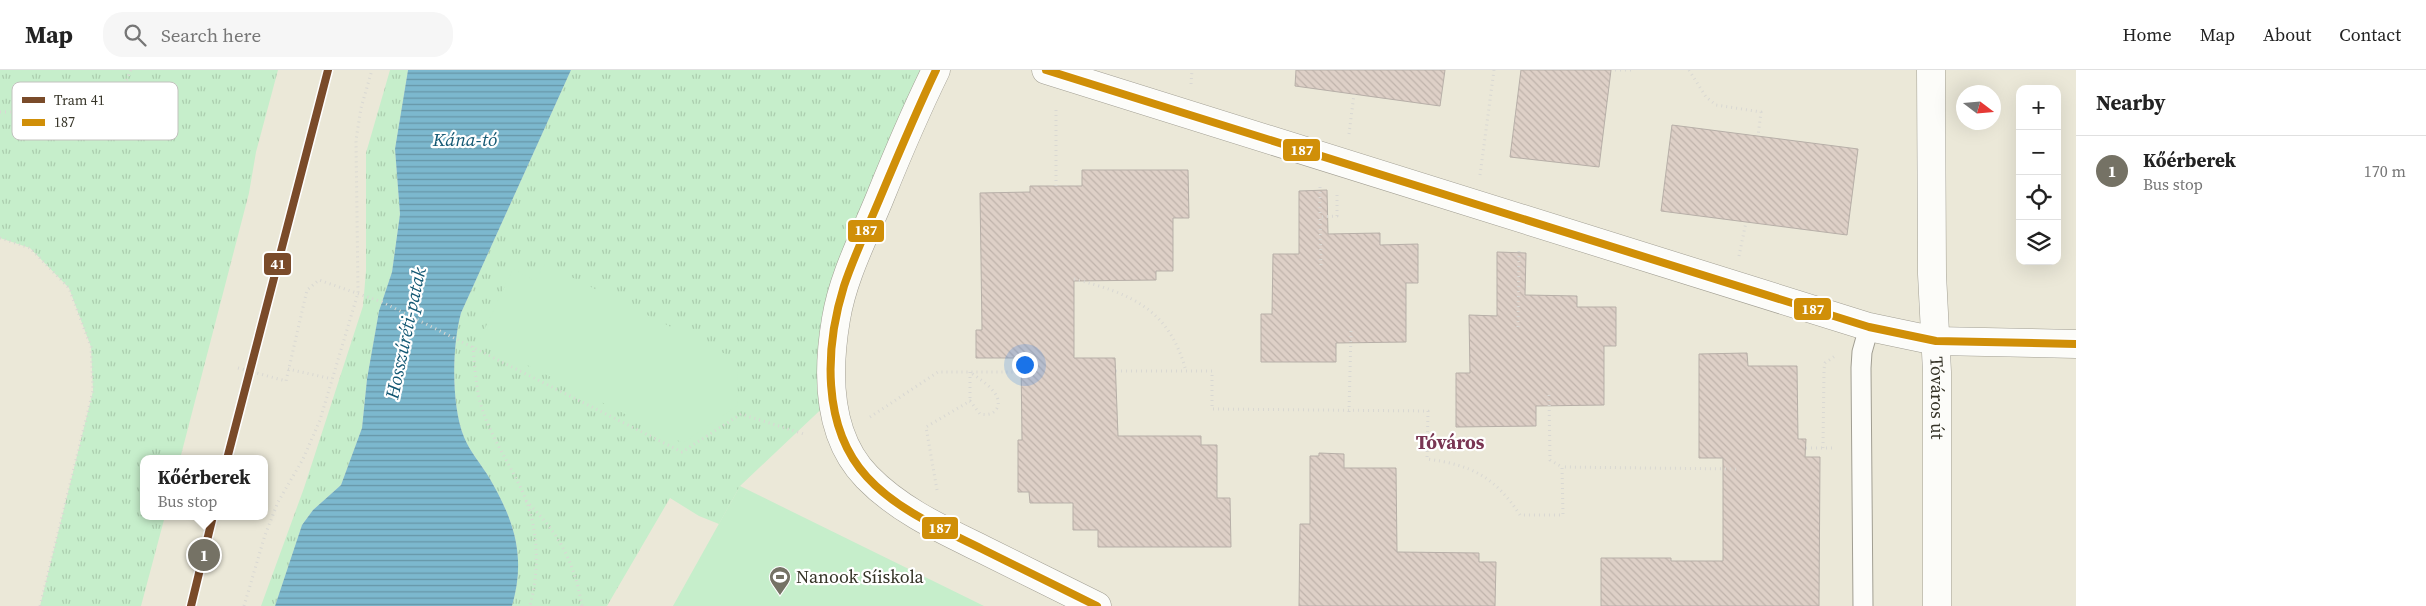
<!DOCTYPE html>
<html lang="en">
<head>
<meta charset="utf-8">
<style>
  :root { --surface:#fff; --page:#f6f6f6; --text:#222; --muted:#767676; --line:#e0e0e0; --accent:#757265 }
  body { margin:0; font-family:"Source Serif 4",serif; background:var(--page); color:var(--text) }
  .controls { position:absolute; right:15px; top:15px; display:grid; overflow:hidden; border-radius:10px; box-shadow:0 5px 20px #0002 }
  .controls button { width:45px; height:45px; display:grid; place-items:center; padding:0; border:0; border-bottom:1px solid var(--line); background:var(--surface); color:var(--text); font:25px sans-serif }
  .compass { position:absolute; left:1956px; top:15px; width:45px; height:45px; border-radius:50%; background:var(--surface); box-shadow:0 5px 20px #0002; rotate:106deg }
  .you { position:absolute; left:1024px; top:294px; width:18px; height:18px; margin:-12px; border:4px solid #fff; border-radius:50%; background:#1a73e8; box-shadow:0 0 0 8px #1a73e833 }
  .badge { display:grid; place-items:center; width:32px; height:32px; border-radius:50%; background:var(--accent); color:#fff; font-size:16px; font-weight:700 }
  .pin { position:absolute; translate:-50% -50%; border:2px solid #fff; box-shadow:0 1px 5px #0006 }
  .popup { position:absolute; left:140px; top:385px; width:128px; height:65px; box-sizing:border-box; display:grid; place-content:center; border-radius:10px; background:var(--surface); filter:drop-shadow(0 1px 4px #0005); font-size:16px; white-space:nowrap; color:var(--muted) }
  .popup b { font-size:19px; color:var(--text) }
  .popup::after { content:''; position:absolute; left:50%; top:100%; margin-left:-10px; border:10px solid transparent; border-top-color:var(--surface) }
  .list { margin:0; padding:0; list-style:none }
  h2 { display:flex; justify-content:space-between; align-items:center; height:65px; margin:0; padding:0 20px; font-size:21px }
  h2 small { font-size:16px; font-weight:400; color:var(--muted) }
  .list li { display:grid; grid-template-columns:32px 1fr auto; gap:15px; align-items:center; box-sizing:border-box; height:70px; padding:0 20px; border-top:1px solid var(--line) }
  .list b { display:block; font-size:19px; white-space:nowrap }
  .list p { margin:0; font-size:16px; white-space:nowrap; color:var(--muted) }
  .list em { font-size:16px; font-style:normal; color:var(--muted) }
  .icon { flex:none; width:28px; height:28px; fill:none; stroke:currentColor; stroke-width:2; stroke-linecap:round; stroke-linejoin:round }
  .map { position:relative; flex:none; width:2076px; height:536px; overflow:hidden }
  header { display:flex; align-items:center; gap:30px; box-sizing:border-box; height:70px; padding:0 25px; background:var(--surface); border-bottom:1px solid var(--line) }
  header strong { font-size:24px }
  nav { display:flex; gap:28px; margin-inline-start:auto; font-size:18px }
  .search { width:350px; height:45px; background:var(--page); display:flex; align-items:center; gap:12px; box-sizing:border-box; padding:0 18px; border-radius:20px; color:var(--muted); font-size:19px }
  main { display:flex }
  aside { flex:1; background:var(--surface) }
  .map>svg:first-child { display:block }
</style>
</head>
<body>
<header>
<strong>Map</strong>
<div class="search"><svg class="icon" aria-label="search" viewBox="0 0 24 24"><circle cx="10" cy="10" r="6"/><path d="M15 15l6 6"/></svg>Search here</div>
<nav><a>Home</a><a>Map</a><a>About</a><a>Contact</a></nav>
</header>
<main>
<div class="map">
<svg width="2076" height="536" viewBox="0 0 2076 536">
  <defs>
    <pattern id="grass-tufts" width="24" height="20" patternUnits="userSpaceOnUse" patternTransform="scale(1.25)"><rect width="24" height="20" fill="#c6eecb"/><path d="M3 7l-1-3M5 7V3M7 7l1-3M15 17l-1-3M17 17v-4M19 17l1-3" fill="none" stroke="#abcdae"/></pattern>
    <pattern id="water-rules" width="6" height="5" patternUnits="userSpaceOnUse" patternTransform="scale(1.25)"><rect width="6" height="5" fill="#7cb8ce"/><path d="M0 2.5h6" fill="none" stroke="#6696a7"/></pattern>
    <pattern id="building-back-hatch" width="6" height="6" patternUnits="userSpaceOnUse" patternTransform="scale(1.25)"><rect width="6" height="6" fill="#ded0c7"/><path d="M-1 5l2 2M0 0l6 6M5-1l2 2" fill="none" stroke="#bfb3ab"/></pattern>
  </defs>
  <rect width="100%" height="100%" fill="#ebe8d8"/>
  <path fill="url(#grass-tufts)" d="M 0,0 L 278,0 L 256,82 L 249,123 L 180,389 L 144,389 L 144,446 L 165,446 L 141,536 L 40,536 L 93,321 L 91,277 L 69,218 L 30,178 L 0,168 Z
    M 390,0 L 408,0 L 395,79 L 400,144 L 392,202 L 379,241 L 367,309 L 362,358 L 341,415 L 313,440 L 302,455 L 275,536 L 261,536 L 304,418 L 363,236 L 366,201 L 366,83 Z
    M 571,0 L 936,0 L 850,200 L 832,329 L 740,416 L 719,454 L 699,446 L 670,428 L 607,536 L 512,536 C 526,488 515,452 490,409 C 482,395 470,382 464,367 C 451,335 452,276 461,243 Z"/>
  <path fill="#c6eecb" d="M 545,194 L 737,290 L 738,335 L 683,373 L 479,271 L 513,199 L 535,211 Z
    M 740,416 L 984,536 L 673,536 Z"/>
  <path fill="url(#water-rules)" d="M 408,0 L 571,0 L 461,243 C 452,276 451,335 464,367 C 470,382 482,395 490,409 C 515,452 526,488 512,536 L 275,536 L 302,455 L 313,440 L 341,415 L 362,358 L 367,309 L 379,241 L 392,202 L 400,144 L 395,79 Z"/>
  <path fill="url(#building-back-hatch)" stroke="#b7afa8" d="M 1296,0 L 1445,0 L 1440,36 L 1295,16 Z
    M 1521,0 L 1611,0 L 1599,97 L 1510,87 Z
    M 1672,55 L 1858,79 L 1847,165 L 1661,141 Z
    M 1082,100 L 1188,100 L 1189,148 L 1173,148 L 1173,201 L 1156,201 L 1156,210 L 1074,211 L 1074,288 L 1115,288 L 1118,366 L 1201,366 L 1201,375 L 1217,375 L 1217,428 L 1230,428 L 1231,477 L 1098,477 L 1098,460 L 1073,460 L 1073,433 L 1030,433 L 1029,422 L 1018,422 L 1018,370 L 1022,370 L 1021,288 L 976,288 L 976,260 L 982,260 L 980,123 L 1030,122 L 1030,116 L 1082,116 Z
    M 1327,120 L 1328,164 L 1380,163 L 1380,175 L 1418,174 L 1418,213 L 1406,213 L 1406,272 L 1336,273 L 1336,292 L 1261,292 L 1261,244 L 1272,244 L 1273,184 L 1299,184 L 1299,121 Z
    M 1497,182 L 1526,183 L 1525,225 L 1577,226 L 1577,237 L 1616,237 L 1616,276 L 1604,276 L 1604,335 L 1536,336 L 1536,356 L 1456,357 L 1456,303 L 1470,303 L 1469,245 L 1497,246 Z
    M 1747,283 L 1748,296 L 1797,296 L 1798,369 L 1806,369 L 1805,387 L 1820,387 L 1819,536 L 1601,536 L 1601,488 L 1671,488 L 1671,491 L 1723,491 L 1723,388 L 1699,388 L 1699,284 Z
    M 1319,383 L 1344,384 L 1344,398 L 1396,398 L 1397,482 L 1479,483 L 1479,492 L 1496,492 L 1495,536 L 1299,536 L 1300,454 L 1310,454 L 1310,386 L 1319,386 Z"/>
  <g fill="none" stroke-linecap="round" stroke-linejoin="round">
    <g stroke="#a19e92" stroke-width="21">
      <path id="lane" d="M 1863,536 L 1861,298 L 1862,282 L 1869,257"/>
    </g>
    <g stroke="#a19e92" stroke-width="29">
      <g id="street">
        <path d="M 936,0 C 916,41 898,83 881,125 C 865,165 843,206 836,249 C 827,302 827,366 867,407 C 899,440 941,459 982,479 C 1020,498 1059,517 1097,536"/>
        <path d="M 1046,0 L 1869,257 L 1936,271 L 2076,274"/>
        <path id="s1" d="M 1931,0 L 1932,204 L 1937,302 L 1937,536"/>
      </g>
    </g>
    <path stroke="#d9d8d3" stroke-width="3" stroke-dasharray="1 4" stroke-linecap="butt" d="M 1615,0 L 1631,0
      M 1689,0 L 1706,27 L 1716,35 L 1761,42 L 1758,66
      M 1191,14 L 1192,0
      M 0,42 L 92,42 L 122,20 L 131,0
      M 1349,64 L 1354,24
      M 1480,105 L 1494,0
      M 1056,116 L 1056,36
      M 1320,117 L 1320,147
      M 0,168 L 30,178 L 69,218 L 91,277 L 93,321 L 40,536
      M 1739,186 L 1746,152
      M 1321,195 L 1320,147 L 1337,146 L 1337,122
      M 1074,209 C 1132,224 1169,239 1186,301
      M 1518,257 L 1519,179
      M 473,276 C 475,300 476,325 485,347 C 496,376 515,402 526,430 C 539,464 539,502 530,536
      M 238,298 L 286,311 L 307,220 L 319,210 L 382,232 L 682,382 L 741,344 L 804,364
      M 288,299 L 332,309
      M 1116,301 L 1212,301 L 1212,339 L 1428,341 L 1427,389 C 1472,395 1495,407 1520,445 L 1563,445 L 1562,397 L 1736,399
      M 970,302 L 970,331
      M 1549,325 L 1550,390 L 1562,397
      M 1349,342 L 1351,261
      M 870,347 L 938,302 L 1026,302
      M 1806,378 L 1836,378
      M 1823,378 L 1824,299 L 1825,293 L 1835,286
      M 937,420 L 926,357 L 970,331 L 980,344 C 987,345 993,345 997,338 C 1004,323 979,309 970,302
      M 526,431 C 559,463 574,491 582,536
      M 244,536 L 265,465 L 278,432 L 303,389 L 320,350 L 358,223 L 356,70 L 361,38 L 372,0"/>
    <use href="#lane" stroke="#fcfcf9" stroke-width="19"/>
    <use href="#street" stroke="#fcfcf9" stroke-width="28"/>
    <g stroke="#fff" stroke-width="11">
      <path id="bus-1" d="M 936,0 C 916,42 898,85 880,128 C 868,157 854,186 844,216 C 825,277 821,357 867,407 C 897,440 942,459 982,479 C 1020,498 1059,517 1097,536
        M 1046,0 L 1869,257 L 1936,271 L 2076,274"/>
    </g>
    <use href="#bus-1" stroke="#d08f08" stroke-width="8"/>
    <g stroke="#fff" stroke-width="11">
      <path id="tram-1" d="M 227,389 L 328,0
        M 191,536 L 213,446"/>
    </g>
    <use href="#tram-1" stroke="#7a4b2a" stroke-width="8"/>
  </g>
  <defs>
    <g id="stadium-pin" transform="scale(1.125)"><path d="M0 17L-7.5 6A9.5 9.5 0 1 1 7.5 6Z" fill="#757265" stroke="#fff"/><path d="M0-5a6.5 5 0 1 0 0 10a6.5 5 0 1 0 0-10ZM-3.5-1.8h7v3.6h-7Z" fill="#fff"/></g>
  </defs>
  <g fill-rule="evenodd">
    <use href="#stadium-pin" x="780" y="507"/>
  </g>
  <g text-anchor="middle" stroke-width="4.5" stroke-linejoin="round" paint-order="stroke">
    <g font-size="18" fill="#353327" stroke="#fff">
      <text dy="6" stroke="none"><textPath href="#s1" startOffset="328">Tóváros út</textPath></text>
    </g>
    <g font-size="18" fill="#353327" stroke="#fff" text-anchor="start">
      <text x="796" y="513">Nanook Síiskola</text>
    </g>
    <g font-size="19" font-style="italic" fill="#135873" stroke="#fff">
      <text x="465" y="76">Kána-tó</text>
      <text transform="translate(405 263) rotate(-78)" y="7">Hosszúréti-patak</text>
    </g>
    <g font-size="19" font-weight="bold" fill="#7a3653" stroke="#fff">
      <text x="1450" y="379">Tóváros</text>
    </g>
  </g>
  <rect x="12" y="12" width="166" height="58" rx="8" fill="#fff" stroke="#c2c2be" stroke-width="1"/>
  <rect x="22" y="27" width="23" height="6" fill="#7a4b2a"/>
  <rect x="22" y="49" width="23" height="7" fill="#d08f08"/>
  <g font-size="14" fill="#353327">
    <text x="54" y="35">Tram 41</text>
    <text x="54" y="57">187</text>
  </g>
  <g stroke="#fff" stroke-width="2">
    <rect x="1282" y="68" width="39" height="24" rx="5" fill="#d08f08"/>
    <rect x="847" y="149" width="38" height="24" rx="5" fill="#d08f08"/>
    <rect x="263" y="182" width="29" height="24" rx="5" fill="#7a4b2a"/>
    <rect x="1793" y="227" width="39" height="24" rx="5" fill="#d08f08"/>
    <rect x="921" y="446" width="38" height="24" rx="5" fill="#d08f08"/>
  </g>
  <g font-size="14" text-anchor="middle" font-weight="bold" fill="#fff">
    <text x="1302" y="85">187</text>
    <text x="866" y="165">187</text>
    <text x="278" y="199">41</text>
    <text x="1813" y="244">187</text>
    <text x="940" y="463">187</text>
  </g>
</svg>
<div class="controls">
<button>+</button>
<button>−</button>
<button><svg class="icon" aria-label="locate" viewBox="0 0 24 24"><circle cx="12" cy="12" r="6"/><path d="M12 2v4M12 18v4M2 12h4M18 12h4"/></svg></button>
<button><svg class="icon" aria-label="layers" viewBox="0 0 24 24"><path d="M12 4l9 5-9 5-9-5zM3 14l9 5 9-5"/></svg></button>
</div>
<svg class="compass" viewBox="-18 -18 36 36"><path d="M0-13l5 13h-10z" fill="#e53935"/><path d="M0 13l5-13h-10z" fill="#767676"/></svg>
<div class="you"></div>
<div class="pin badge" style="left:204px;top:485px">1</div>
<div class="popup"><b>Kőérberek</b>Bus stop</div>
</div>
<aside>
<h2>Nearby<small></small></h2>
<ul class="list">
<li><span class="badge">1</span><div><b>Kőérberek</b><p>Bus stop</p></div><em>170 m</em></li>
</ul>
</aside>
</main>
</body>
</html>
